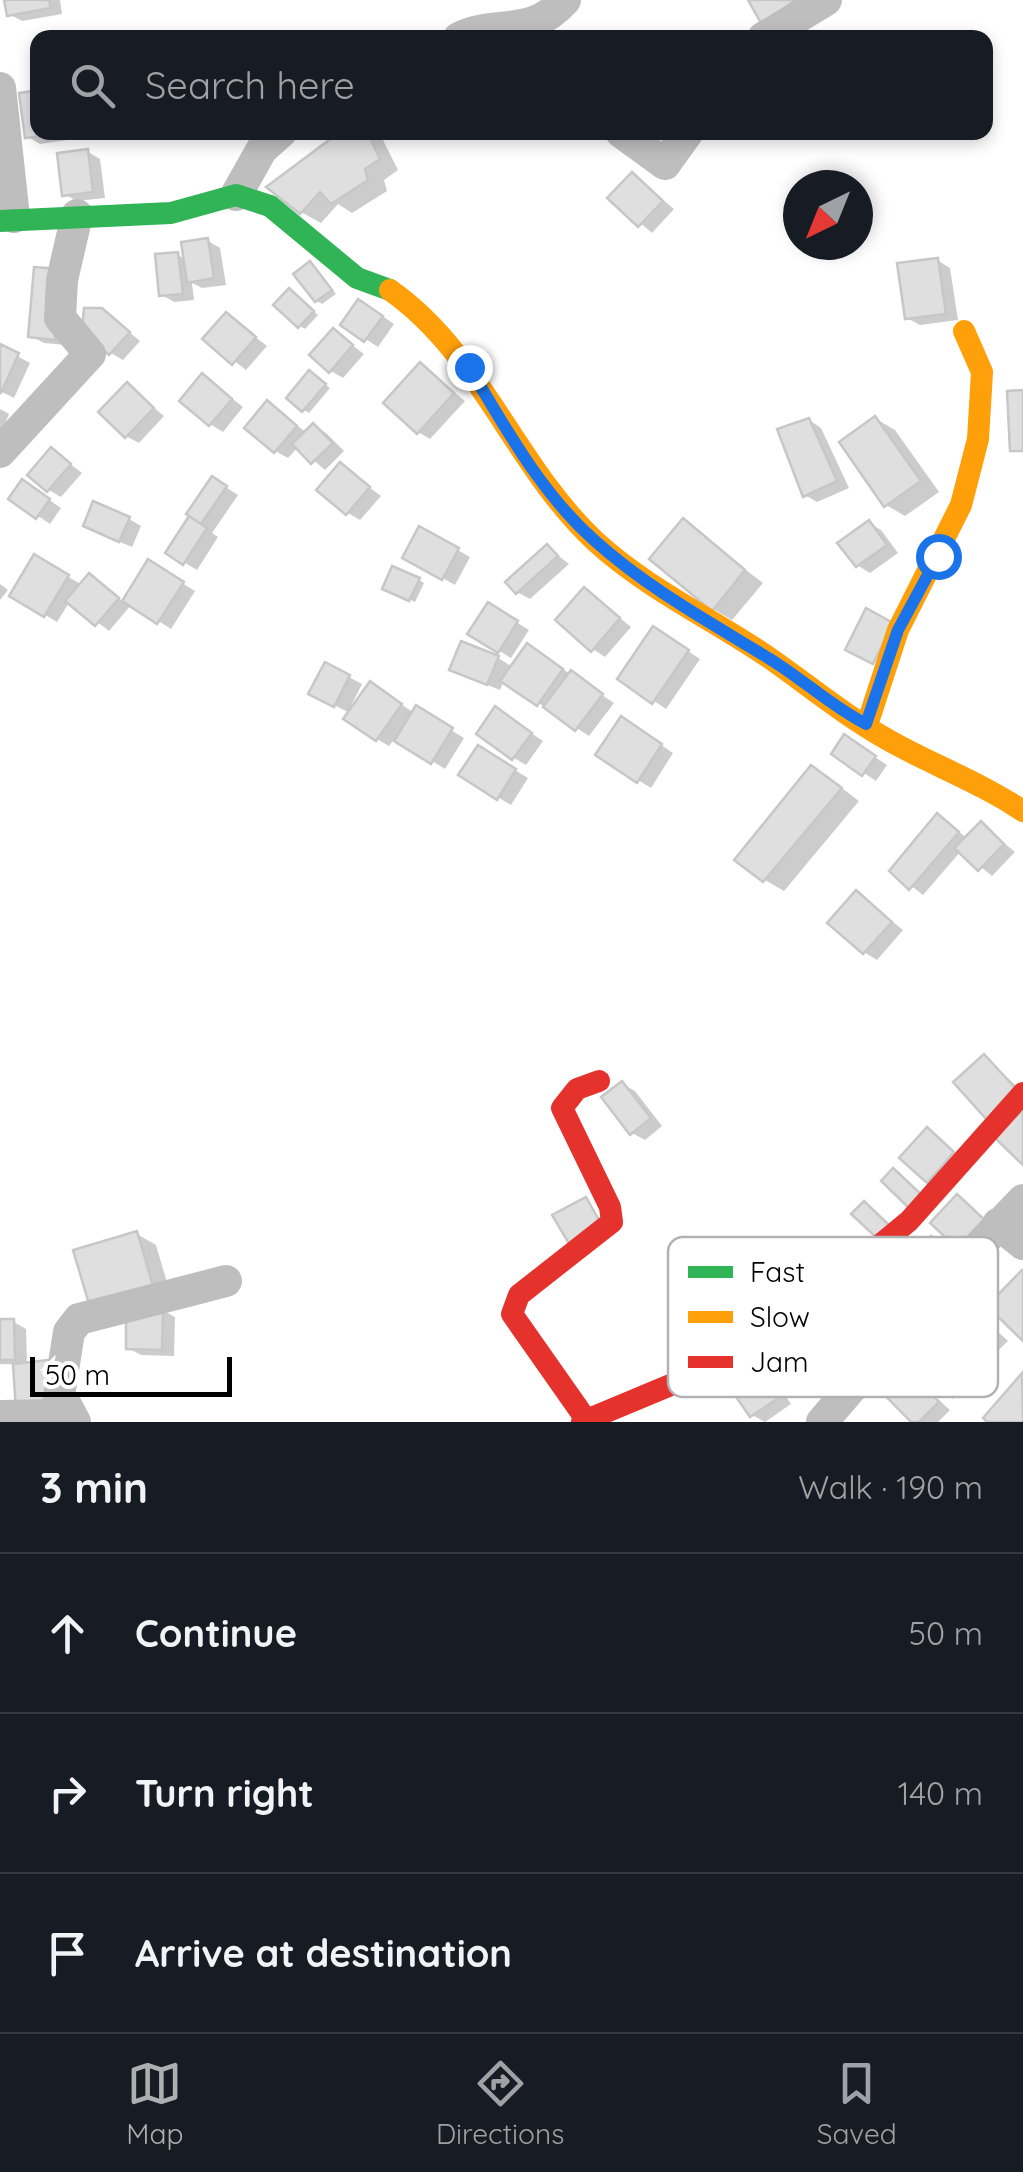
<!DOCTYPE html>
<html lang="en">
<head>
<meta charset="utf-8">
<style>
  :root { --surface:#171b24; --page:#20242c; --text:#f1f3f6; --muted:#9ea1a6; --line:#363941; --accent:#adaeaf }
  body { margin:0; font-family:Quicksand,sans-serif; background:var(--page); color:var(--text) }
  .compass { position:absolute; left:783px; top:170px; width:90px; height:90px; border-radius:50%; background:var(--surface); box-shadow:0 5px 15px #0003; rotate:223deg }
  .scale { position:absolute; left:30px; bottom:25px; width:202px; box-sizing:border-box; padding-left:10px; border:5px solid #000; border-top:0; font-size:28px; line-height:35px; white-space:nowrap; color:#000; -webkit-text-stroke:8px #fff; paint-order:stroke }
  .stop { position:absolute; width:30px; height:30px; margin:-22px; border:8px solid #1a73e8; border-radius:50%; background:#fff }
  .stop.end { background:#1a73e8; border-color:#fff; box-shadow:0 2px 10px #0008 }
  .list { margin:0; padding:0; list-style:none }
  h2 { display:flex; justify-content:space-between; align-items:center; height:130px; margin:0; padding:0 40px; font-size:42px }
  h2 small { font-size:32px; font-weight:400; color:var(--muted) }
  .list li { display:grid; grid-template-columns:65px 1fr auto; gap:30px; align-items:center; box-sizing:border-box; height:160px; padding:0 40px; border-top:2px solid var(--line) }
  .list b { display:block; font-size:38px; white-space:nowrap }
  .list em { font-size:32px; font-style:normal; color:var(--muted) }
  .icon { flex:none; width:55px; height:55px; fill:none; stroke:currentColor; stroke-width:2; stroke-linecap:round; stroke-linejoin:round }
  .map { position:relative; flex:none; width:1023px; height:1422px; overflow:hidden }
  .search { position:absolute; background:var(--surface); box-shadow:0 5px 15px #0003; left:30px; right:30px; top:30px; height:110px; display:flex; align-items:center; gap:25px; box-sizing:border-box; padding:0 35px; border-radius:20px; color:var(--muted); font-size:38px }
  .sheet { height:610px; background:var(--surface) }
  nav { display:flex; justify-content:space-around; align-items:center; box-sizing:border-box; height:140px; border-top:2px solid var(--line); background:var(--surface); font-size:28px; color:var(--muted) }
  nav a { display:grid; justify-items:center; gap:5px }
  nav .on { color:var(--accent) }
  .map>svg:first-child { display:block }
</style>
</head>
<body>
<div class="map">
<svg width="1023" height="1422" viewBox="0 0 1023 1422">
  <rect width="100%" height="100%" fill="#fff"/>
  <path fill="#0003" d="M 7,0 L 60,0 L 62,14 L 22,21 L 9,14 Z
    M 38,132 L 73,132 L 74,139 L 40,144 L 28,137 Z
    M 334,132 L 379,132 L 398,170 L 384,180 L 387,191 L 352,213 L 338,204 L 321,223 L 301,212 L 336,138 Z
    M 88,152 L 100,159 L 105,198 L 77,201 L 64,194 Z
    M 633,175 L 674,209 L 652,233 L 611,198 Z
    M 208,241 L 220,248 L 226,285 L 202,288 L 192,283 L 194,300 L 174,302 L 162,295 L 178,255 L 186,260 Z
    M 937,260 L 950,268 L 958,320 L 920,325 L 907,318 Z
    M 315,267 L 336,294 L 322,304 L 317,301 Z
    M 36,269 L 67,345 L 44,343 L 31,336 Z
    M 295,295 L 318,315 L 305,329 L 300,326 Z
    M 372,309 L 394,324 L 378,347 L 344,325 Z
    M 102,310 L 140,341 L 123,360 L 111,353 Z
    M 227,315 L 267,346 L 246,370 L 206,339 Z
    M 333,331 L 364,354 L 343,378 L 331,371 Z
    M 0,347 L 30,363 L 14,398 L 0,391 Z
    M 421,365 L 465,401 L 430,439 L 418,432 Z
    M 203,376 L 243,407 L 223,432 L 210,424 Z
    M 315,376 L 330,388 L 309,413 L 304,410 Z
    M 127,385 L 164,416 L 139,443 L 126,436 Z
    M 268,403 L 307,433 L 314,426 L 326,433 L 344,451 L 325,470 L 298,447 L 288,458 L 275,451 Z
    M 0,409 L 9,414 L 2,431 L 0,430 Z
    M 876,419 L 895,430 L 939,492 L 905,516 L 886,505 Z
    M 809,420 L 821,428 L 849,488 L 817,502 L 805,495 Z
    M 52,450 L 82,473 L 61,497 L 49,490 Z
    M 340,465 L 381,496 L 360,520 L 348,513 Z
    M 213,479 L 238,495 L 212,533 L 218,537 L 197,570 L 168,553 Z
    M 35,490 L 61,508 L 50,524 L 12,498 Z
    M 129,519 L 141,526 L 132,547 L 98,533 Z
    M 683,522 L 763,583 L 732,620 L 713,609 Z
    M 869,523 L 881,530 L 898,553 L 870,573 L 857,565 Z
    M 420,529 L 470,557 L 455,585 L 405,557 Z
    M 547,547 L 569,564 L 530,599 L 517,592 Z
    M 35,557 L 82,585 L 89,576 L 124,602 L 149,563 L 195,591 L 171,629 L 132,604 L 109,631 L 70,601 L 57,622 L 12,595 Z
    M 419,580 L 424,583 L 415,602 L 386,588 Z
    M 0,584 L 8,590 L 0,600 Z
    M 585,590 L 631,627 L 605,657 L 593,649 Z
    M 489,605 L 529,630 L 511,658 L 471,633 Z
    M 666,637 L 700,659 L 666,709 L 620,678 Z
    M 540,654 L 614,703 L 589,736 L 504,680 L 500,690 L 465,676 L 498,658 L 513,667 Z
    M 326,665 L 362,684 L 348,712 L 324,700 Z
    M 383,692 L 414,713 L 417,709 L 464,738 L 445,769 L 395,738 L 389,746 L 377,739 Z
    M 508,717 L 543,741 L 526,765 L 514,758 Z
    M 634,727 L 673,753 L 651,788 L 638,780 Z
    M 857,745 L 887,765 L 876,781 L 864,773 Z
    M 479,748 L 528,778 L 511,805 L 462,775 Z
    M 831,780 L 859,801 L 784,891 L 765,880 Z
    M 938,816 L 967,838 L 981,824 L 1015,852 L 992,876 L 961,851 L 923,895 L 892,871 Z
    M 857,893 L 903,930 L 877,960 L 864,952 Z
    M 985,1057 L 1023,1092 L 1023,1105 Z
    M 622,1084 L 635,1091 L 662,1126 L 645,1140 L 632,1133 Z
    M 137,1234 L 156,1245 L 171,1296 L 162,1310 L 175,1317 L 174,1356 L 141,1355 L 128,1348 Z
    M 956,1293 L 1008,1341 L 981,1367 L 968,1360 Z
    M 0,1322 L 14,1322 L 26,1329 L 27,1365 L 0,1364 Z
    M 924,1332 L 974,1378 L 953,1399 L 940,1392 Z
    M 751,1357 L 764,1365 L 791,1404 L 765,1422 L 752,1415 Z
    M 897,1362 L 950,1410 L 938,1422 L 915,1422 Z"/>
  <path fill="#dfdfdf" stroke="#c7c7c7" stroke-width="2.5" d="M 4,0 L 49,0 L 51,8 L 7,16 Z
    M 748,0 L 795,0 L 762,25 Z
    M 38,90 L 38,132 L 63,133 L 25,138 L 19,93 Z
    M 331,132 L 367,132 L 380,159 L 365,169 L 368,180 L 331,204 L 320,192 L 300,214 L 266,187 L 333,137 Z
    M 88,149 L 93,192 L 62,196 L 57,153 Z
    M 632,172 L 663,201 L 638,227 L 607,198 Z
    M 208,238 L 214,278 L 187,283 L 181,242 Z
    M 178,252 L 183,294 L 159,296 L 155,254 Z
    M 938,258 L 946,314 L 905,319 L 897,263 Z
    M 310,261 L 332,290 L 315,302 L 293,274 Z
    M 34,267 L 60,269 L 55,340 L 28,337 Z
    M 289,288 L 314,311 L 298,328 L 273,305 Z
    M 358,299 L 383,316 L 364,342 L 340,325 Z
    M 84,308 L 102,308 L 130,332 L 109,355 L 82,331 Z
    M 226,312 L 256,337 L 232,365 L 202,339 Z
    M 333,328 L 353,345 L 329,373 L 309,355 Z
    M 0,344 L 19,353 L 1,393 L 0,393 Z
    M 420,362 L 454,393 L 417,434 L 383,403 Z
    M 309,370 L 326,384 L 302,412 L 286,398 Z
    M 202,373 L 232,399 L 209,426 L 179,401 Z
    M 127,382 L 154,408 L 125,438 L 98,412 Z
    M 1023,390 L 1023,451 L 1010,451 L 1007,391 Z
    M 267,400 L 297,426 L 274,453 L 244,428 Z
    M 875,416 L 921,481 L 884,507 L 839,442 Z
    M 809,418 L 837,481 L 803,497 L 777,429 Z
    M 313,423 L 333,443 L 311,464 L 292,444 Z
    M 51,447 L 71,464 L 47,492 L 27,475 Z
    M 340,462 L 370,487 L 346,515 L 316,490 Z
    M 212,476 L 227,486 L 201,524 L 186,514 Z
    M 22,479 L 50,499 L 36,519 L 8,499 Z
    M 93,501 L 130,517 L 119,542 L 83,526 Z
    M 189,516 L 207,528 L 183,565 L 165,553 Z
    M 683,518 L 745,570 L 712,611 L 649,559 Z
    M 869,520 L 887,545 L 856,567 L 837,543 Z
    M 419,526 L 459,548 L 442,580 L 402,558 Z
    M 547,544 L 558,556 L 516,594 L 505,582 Z
    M 34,554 L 69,575 L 44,617 L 9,596 Z
    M 148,559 L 184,582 L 157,624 L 122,601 Z
    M 392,566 L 420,578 L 409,601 L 382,589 Z
    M 89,573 L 119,598 L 95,626 L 65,601 Z
    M 584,587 L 620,618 L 591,652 L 555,620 Z
    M 488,602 L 518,621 L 498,653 L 467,634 Z
    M 866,608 L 893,623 L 873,664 L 845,650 Z
    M 653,626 L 689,650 L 652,704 L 617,679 Z
    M 461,641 L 499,656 L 487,685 L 449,670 Z
    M 527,643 L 563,669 L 537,706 L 500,681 Z
    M 325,662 L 350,675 L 334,707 L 308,694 Z
    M 571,670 L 603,694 L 575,731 L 543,707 Z
    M 370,681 L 402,704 L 376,741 L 343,719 Z
    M 416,705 L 453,728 L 431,764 L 394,741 Z
    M 495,706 L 532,733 L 512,760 L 476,734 Z
    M 621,716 L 662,744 L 637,783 L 595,755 Z
    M 844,734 L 876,756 L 862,776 L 831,754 Z
    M 478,745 L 516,769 L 497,800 L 458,775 Z
    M 811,765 L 842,788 L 763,882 L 734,860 Z
    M 937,813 L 959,832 L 909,890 L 889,871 Z
    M 981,821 L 1004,844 L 978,871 L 954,848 Z
    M 856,890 L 892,922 L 863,954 L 827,923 Z
    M 984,1054 L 1018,1091 L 987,1120 L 953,1082 Z
    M 622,1081 L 651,1118 L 630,1135 L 601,1097 Z
    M 1023,1110 L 1023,1165 L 994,1137 Z
    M 927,1127 L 954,1152 L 927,1183 L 899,1158 Z
    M 893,1168 L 924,1197 L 911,1210 L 881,1181 Z
    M 957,1194 L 987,1222 L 960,1251 L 930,1223 Z
    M 586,1197 L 604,1229 L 571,1247 L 552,1215 Z
    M 864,1201 L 891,1227 L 879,1240 L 851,1214 Z
    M 137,1231 L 153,1286 L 89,1304 L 73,1250 Z
    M 931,1236 L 958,1260 L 940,1281 L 913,1257 Z
    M 1022,1270 L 1023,1271 L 1023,1341 L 987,1306 Z
    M 126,1307 L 163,1308 L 162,1350 L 126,1349 Z
    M 0,1319 L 14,1319 L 15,1360 L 0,1360 Z
    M 751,1354 L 780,1397 L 750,1417 L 721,1375 Z
    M 897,1359 L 939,1402 L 919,1422 L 911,1422 L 873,1383 Z
    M 49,1360 L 53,1408 L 16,1411 L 13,1364 Z
    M 1022,1373 L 1023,1422 L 987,1422 L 983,1418 Z"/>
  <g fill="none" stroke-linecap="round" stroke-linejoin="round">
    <path stroke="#bebebe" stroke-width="32" d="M 459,38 C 498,19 530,39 565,0
      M 763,38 L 826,0
      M 0,88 L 14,217
      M 621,132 L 665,164 L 688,132
      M 236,195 L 262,149 L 281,132
      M 0,452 L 90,354 L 60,318 L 62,280 L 77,215
      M 998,1224 L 1023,1244
      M 0,1416 L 56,1415
      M 75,1422 L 67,1407 L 56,1415 L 69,1332 L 79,1319 L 226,1281
      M 822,1422 L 919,1309 L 1023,1200"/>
    <path stroke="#30b455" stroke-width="22" d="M 0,221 L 171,213 L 236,195 L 270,206 L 357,278 L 390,290"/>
    <path stroke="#ff9f0a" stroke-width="22" d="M 390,290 C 481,354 514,465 595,541 C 647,589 713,619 771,659 C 815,690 854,723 903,748 C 945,770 982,784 1023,811
      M 867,725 L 898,630 L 961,505 L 978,439 L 982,372 L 964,331"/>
    <path stroke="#e5322d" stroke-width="22" d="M 585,1418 L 512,1314 L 519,1295 L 612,1222 L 610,1207 L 562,1108 L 577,1089 L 599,1081
      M 582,1422 L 673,1384 L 840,1278 L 909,1221 L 1023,1093"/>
  </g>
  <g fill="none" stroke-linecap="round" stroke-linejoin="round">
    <path stroke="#1a73e8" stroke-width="12" d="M 469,367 C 505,427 541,493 594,540 C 646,587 706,620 765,656 C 801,677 829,705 866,724 L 898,630 L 938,556"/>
  </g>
  <rect x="668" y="1237" width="330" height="160" rx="15" fill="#fff" stroke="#b2b2b2" stroke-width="2.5"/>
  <rect x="688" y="1266" width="45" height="12" fill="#30b455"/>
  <rect x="688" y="1311" width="45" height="12" fill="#ff9f0a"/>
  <rect x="688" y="1356" width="45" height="12" fill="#e5322d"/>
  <g font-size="28" fill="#000">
    <text x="750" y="1282">Fast</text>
    <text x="750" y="1327">Slow</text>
    <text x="750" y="1372">Jam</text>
  </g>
</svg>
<svg class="compass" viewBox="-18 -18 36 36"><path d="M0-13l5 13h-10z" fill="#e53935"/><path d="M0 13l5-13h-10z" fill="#9ea1a6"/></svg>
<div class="scale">50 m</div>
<div class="stop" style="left:938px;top:556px"></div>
<div class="stop end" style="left:469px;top:367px"></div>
<div class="search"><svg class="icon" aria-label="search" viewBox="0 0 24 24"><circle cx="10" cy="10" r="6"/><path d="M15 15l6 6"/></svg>Search here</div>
</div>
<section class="sheet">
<h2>3 min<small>Walk · 190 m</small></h2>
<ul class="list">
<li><svg class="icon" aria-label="ahead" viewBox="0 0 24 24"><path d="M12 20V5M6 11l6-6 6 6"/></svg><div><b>Continue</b></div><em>50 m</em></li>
<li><svg class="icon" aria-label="right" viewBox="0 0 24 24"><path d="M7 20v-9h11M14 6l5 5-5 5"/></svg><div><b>Turn right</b></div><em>140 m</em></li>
<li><svg class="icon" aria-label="arrive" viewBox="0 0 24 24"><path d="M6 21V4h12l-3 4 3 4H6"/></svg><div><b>Arrive at destination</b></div></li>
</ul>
</section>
<nav>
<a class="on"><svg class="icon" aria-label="map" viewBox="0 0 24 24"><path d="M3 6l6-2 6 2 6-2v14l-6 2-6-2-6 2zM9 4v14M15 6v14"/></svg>Map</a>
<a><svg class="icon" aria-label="directions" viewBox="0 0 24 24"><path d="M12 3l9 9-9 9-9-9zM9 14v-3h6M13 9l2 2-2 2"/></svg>Directions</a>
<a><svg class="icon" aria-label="saved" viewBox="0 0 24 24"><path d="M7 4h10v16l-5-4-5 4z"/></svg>Saved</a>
</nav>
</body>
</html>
